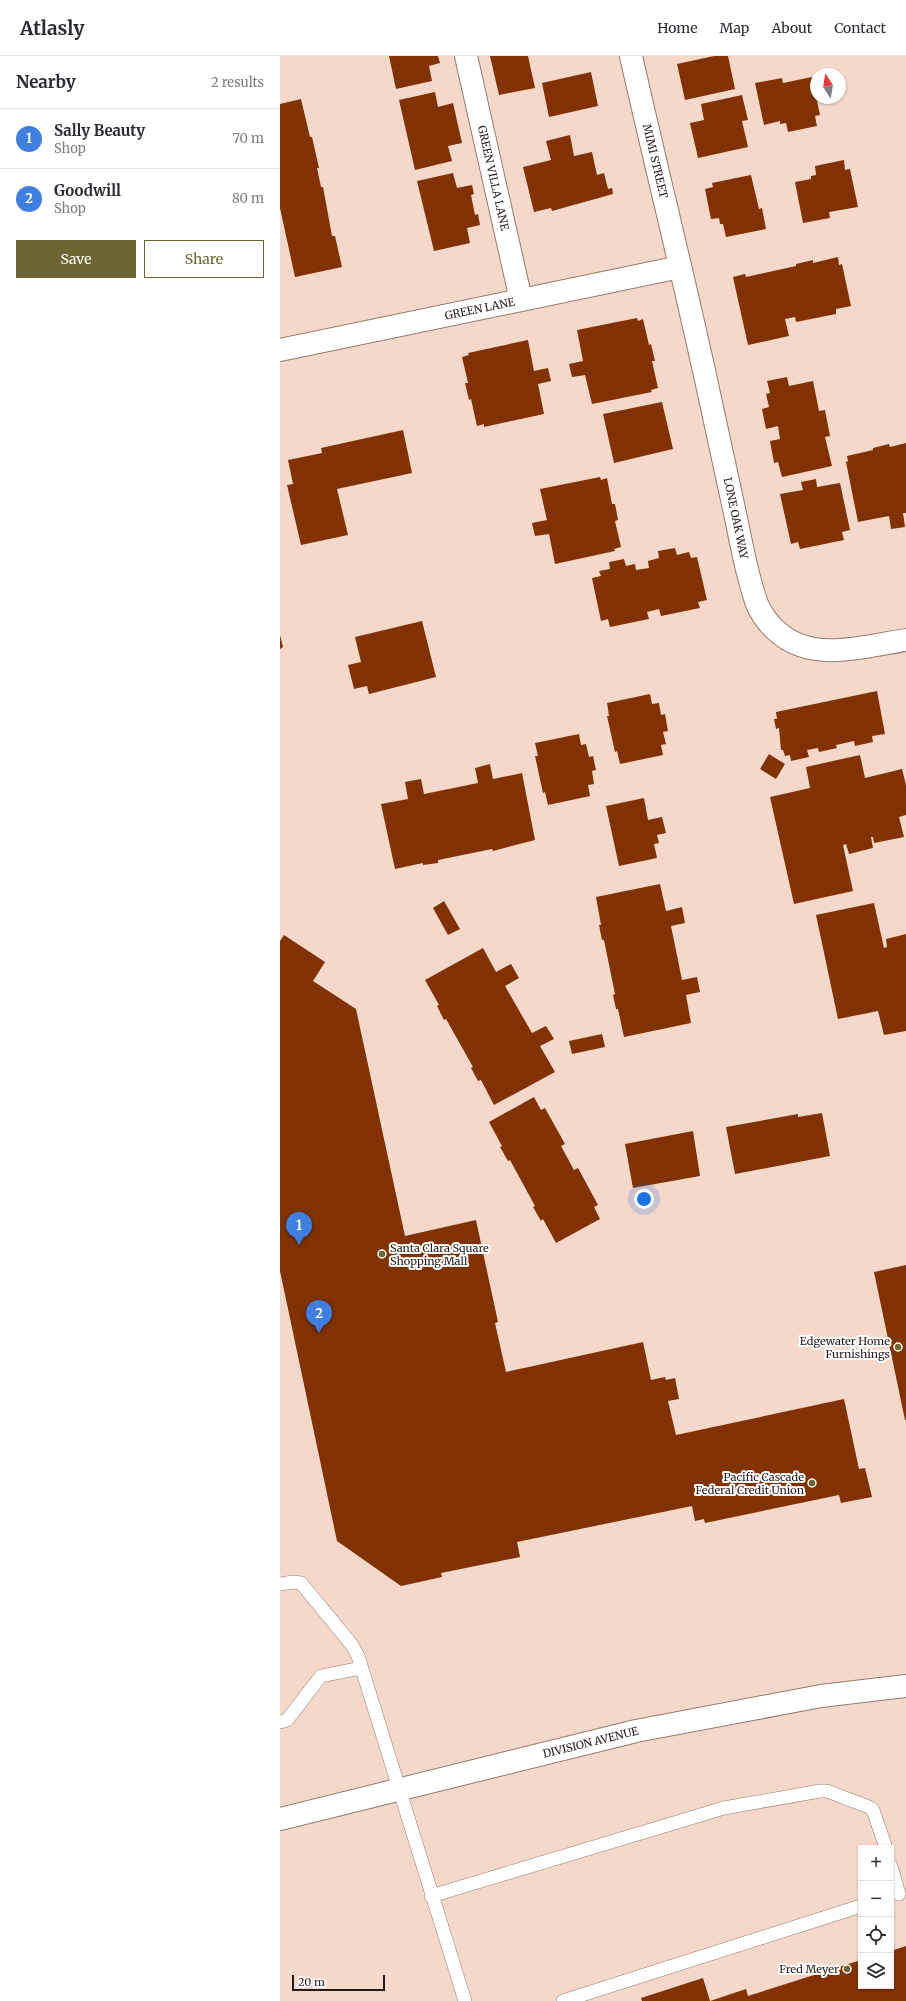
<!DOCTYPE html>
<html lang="en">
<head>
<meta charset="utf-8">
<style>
  :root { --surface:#fff; --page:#f2f2f3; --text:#2b2b33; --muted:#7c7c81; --line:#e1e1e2; --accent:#6d6532 }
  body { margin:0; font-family:Merriweather,serif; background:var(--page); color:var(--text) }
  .controls { position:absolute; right:12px; bottom:12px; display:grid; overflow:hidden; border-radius:0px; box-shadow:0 1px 3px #0004 }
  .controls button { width:36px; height:36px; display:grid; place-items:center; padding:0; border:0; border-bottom:1px solid var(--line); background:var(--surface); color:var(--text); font:20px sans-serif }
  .compass { position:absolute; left:530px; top:12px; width:36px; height:36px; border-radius:50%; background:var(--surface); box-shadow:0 1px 3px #0004; rotate:348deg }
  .scale { position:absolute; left:12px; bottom:10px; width:93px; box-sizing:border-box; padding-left:4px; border:2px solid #241915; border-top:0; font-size:11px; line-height:14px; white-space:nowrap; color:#241915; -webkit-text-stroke:3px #fff; paint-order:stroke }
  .you { position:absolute; left:364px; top:1143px; width:14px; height:14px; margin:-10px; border:3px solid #fff; border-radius:50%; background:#1a73e8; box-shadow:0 0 0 6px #1a73e833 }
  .badge { display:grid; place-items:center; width:26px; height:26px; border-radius:50%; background:var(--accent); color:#fff; font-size:13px; font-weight:700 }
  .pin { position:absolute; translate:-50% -33px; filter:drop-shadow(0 1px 2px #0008) }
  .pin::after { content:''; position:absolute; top:21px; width:14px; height:12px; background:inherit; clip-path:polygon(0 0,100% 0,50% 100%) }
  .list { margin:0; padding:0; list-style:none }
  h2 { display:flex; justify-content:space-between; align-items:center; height:52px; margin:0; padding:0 16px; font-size:17px }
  h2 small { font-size:13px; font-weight:400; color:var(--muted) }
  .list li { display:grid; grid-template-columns:26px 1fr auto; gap:12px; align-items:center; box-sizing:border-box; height:60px; padding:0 16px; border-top:1px solid var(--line) }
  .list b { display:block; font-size:15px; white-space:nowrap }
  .list p { margin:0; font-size:13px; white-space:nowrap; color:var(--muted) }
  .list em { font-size:13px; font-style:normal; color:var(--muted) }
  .actions { display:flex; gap:8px; padding:12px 16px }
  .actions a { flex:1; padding:9px 0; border:1px solid var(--accent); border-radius:0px; text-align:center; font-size:14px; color:var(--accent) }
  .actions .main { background:var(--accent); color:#fff }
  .icon { flex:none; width:22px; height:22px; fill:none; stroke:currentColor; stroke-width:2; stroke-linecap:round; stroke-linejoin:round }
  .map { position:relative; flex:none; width:626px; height:1945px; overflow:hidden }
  header { display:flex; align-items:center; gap:24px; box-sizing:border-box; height:56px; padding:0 20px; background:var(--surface); border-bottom:1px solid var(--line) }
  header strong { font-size:19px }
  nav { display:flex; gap:22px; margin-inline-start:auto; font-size:14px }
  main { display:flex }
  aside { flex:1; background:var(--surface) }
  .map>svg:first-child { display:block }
</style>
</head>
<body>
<header>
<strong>Atlasly</strong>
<nav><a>Home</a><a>Map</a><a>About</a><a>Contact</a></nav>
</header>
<main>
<aside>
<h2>Nearby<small>2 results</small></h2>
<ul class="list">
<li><span class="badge" style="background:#3f7fe0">1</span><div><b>Sally Beauty</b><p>Shop</p></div><em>70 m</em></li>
<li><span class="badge" style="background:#3f7fe0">2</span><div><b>Goodwill</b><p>Shop</p></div><em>80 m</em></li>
</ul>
<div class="actions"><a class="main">Save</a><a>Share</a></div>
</aside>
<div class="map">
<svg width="626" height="1945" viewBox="0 0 626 1945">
  <rect width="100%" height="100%" fill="#f6d8cb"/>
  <path fill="#813200" d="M 109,0 L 158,0 L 160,7 L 149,10 L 152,25 L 116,33 Z
    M 210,0 L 248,0 L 255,32 L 219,39 Z
    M 434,0 L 448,0 L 455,33 L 405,44 L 397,8 Z
    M 311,16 L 318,50 L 269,61 L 262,27 Z
    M 532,21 L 540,59 L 535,60 L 537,70 L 508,76 L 506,67 L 500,68 L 500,65 L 484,69 L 475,27 L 502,22 L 503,27 Z
    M 155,36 L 158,51 L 173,47 L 182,87 L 168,90 L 172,105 L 135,114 L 119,44 Z
    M 462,39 L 468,64 L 462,65 L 468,91 L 418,102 L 410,67 L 424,64 L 421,48 Z
    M 21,43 L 30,81 L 32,81 L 39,112 L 37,112 L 41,131 L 43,131 L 52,180 L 55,180 L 62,211 L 15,221 L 0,152 L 0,48 Z
    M 290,79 L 294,100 L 312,96 L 317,119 L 324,117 L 328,133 L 332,132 L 333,138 L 272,155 L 271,152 L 254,156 L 243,111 L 271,104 L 266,85 Z
    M 564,104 L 565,114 L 570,113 L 578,151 L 549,156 L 550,162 L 523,167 L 515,126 L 531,123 L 531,120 L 536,119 L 535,110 Z
    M 173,117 L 177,132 L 192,129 L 194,138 L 191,139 L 195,159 L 198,158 L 200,169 L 187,172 L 190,187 L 154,195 L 137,125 Z
    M 471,119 L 479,153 L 482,152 L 486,173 L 446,181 L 443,168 L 440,168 L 439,162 L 431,163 L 425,133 L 433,131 L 432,127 Z
    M 558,201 L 559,209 L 562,208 L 571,250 L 556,253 L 556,258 L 516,266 L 515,261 L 505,263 L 509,280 L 468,289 L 453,221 L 465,218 L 466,221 L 516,210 L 516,208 L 533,204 L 533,207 Z
    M 357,262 L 358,265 L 363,263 L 369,289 L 371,288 L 375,305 L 372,305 L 378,332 L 371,334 L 372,336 L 312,348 L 305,319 L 292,321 L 289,308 L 303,305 L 297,274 Z
    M 248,284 L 254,315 L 268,312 L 271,325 L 258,328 L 264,358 L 204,371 L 204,368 L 197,370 L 191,343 L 189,344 L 185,327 L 188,327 L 182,301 L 189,299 L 188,297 Z
    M 507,321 L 509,330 L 533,325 L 539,355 L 545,354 L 550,380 L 545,381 L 552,410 L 502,421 L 498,406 L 494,407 L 490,385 L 500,383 L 498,370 L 486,373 L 482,353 L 489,351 L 486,338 L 490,337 L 487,325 Z
    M 382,346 L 393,393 L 334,407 L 323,358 Z
    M 123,374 L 132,417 L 57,433 L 68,479 L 21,489 L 7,429 L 13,428 L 8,404 L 42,397 L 41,392 Z
    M 626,387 L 626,457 L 623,457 L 625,471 L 611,473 L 609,460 L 578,466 L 566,406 L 568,405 L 567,400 L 593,394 L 593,392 L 609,388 L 610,391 Z
    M 320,421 L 321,424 L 327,422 L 332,448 L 335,448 L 338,464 L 335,465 L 341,491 L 334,493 L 335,495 L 275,508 L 269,478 L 255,480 L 252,467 L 267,464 L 260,433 Z
    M 536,423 L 537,431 L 560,427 L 570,474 L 562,476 L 564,484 L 520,493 L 518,486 L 511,488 L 500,438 L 523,434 L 521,426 Z
    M 395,492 L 397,499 L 409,496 L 411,502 L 417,501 L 427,544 L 418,546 L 420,552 L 381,560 L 379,553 L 367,556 L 369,563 L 330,571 L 328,563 L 321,565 L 312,522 L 321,520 L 319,515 L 330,513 L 329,506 L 344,503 L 346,510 L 355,508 L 356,514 L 369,512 L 368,505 L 379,502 L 378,495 Z
    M 142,565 L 156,621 L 89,638 L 87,630 L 74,633 L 68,609 L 81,606 L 75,581 Z
    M 0,579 L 3,591 L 0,593 Z
    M 597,635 L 605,678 L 592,680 L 593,686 L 575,690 L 574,685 L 556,689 L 557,692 L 539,696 L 538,692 L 527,694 L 529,701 L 511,705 L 510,699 L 505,700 L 503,694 L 501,694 L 499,672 L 496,673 L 494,663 L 497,663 L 496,656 Z
    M 370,638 L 372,648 L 379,647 L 381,659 L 385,658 L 388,675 L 383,676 L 386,688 L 381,689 L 383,699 L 340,708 L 337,695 L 335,696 L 327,660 L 329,660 L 327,647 Z
    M 299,678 L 301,689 L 306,688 L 309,701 L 313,700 L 316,714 L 312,715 L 314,728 L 308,729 L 310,740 L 268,749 L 265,736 L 263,737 L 255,700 L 258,700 L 255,687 Z
    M 489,698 L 505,708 L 496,723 L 480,713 Z
    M 580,699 L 585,722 L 622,713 L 626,729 L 626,759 L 619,761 L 624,781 L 594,787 L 593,781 L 591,781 L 593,792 L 569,798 L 566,788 L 563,789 L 573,835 L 514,848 L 490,741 L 530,732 L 526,711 Z
    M 210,708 L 213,723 L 242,717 L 255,784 L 213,795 L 212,793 L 158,804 L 158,807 L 143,809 L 143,807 L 115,813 L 101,748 L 128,743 L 125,726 L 141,723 L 144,738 L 198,727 L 195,712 Z
    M 364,742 L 368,764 L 382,761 L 386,777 L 377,779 L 379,787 L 374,788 L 377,802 L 339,810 L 326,750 Z
    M 380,828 L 386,855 L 402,851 L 405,867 L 391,870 L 402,924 L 417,921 L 420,936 L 406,939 L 411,967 L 344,981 L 338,953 L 336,953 L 333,939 L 335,938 L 324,884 L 322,884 L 319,869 L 321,869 L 316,841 Z
    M 164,845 L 180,873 L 168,879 L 153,852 Z
    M 594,847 L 604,892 L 607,891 L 606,883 L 626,878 L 626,975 L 604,979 L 598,955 L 558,963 L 536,859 Z
    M 4,879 L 45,906 L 33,925 L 76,953 L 125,1180 L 196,1164 L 218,1266 L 215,1267 L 226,1316 L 363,1286 L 371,1324 L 385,1321 L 386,1324 L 395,1322 L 399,1343 L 388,1345 L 396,1379 L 564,1343 L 579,1413 L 585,1412 L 592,1441 L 561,1447 L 559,1439 L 425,1467 L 424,1463 L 415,1465 L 412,1450 L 237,1486 L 240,1501 L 161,1517 L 162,1521 L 121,1530 L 57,1485 L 0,1215 L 0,885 Z
    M 203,892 L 216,916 L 231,908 L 239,922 L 225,930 L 252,977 L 266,970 L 274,983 L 260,990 L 275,1016 L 214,1049 L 201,1024 L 198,1025 L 191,1012 L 193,1011 L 166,963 L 164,964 L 157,950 L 159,949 L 145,924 Z
    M 322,978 L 325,991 L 292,998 L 289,985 Z
    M 254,1041 L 261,1054 L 265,1052 L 285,1088 L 281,1090 L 294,1114 L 298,1112 L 318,1149 L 314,1151 L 320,1163 L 276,1187 L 263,1163 L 261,1165 L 253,1151 L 255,1150 L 230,1104 L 228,1105 L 220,1091 L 222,1090 L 209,1066 Z
    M 542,1057 L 550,1100 L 455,1118 L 446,1071 L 518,1058 L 518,1061 Z
    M 413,1075 L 420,1120 L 353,1132 L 345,1088 Z
    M 626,1209 L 626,1364 L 625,1364 L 594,1216 Z
    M 626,1890 L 626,1945 L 362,1945 L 361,1942 L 423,1922 L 430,1945 L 466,1933 L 468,1940 L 581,1904 L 581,1930 L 611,1930 L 611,1895 Z"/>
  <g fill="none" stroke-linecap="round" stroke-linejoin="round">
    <g stroke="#957a6e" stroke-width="14">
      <path id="lane" d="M 0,1528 L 13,1526 L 21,1527 L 72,1589 L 78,1600 L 185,1945
        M 0,1666 L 7,1664 L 41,1620 L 81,1612
        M 611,1810 L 619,1838
        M 151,1840 L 444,1752 L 540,1735 L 547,1735 L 589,1751 L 593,1754 L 606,1792
        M 283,1945 L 581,1850"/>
    </g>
    <g stroke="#957a6e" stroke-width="24">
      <g id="street">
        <path id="s1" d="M 186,0 L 241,244"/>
        <path id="s2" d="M 351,0 C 376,111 404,222 428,333 C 437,376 447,419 456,462 C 462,491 467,520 477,548 C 482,559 489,569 499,577 C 534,607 585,590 626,584"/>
        <path id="s3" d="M 0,294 L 400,211"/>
      </g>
    </g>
    <g stroke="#957a6e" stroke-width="24">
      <g id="secondary">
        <path id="s4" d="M 0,1763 L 356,1675 L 541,1640 L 626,1630"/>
      </g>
    </g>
    <use href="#lane" stroke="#fff" stroke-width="13"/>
    <use href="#street" stroke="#fff" stroke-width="22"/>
    <use href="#secondary" stroke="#fff" stroke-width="22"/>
  </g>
  <g fill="#6d6532" stroke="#fff" stroke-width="1.5">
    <circle cx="102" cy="1198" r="4"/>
    <circle cx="618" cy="1291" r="4"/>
    <circle cx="532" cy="1427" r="4"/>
    <circle cx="567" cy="1913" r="4"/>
  </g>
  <g text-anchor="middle" stroke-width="4" stroke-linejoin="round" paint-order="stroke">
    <g font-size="11" fill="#241915" stroke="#fff">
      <text dy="4" stroke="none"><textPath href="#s2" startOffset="108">MIMI STREET</textPath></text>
      <text dy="4" stroke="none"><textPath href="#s1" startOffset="125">GREEN VILLA LANE</textPath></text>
      <text dy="4" stroke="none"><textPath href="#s3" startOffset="204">GREEN LANE</textPath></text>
      <text dy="4" stroke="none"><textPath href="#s2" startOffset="474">LONE OAK WAY</textPath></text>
      <text dy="4" stroke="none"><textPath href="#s4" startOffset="320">DIVISION AVENUE</textPath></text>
    </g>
    <g font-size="11" fill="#241915" stroke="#fff" text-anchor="end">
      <text x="110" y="1196" text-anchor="start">Santa Clara Square<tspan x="110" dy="13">Shopping Mall</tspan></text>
      <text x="610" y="1289">Edgewater Home<tspan x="610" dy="13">Furnishings</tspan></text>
      <text x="524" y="1425">Pacific Cascade<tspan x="524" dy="13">Federal Credit Union</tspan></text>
      <text x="559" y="1917">Fred Meyer</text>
    </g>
  </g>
</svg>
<div class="controls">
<button>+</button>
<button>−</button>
<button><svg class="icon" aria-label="locate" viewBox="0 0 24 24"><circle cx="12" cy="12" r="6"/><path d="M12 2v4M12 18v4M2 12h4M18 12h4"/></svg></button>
<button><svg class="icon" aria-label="layers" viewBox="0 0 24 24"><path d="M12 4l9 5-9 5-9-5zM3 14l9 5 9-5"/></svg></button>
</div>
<svg class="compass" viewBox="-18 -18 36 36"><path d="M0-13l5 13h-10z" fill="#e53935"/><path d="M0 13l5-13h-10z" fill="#7c7c81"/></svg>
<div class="scale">20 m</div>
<div class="you"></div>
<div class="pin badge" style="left:19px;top:1189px;background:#3f7fe0">1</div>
<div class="pin badge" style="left:39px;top:1277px;background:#3f7fe0">2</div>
</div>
</main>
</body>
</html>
